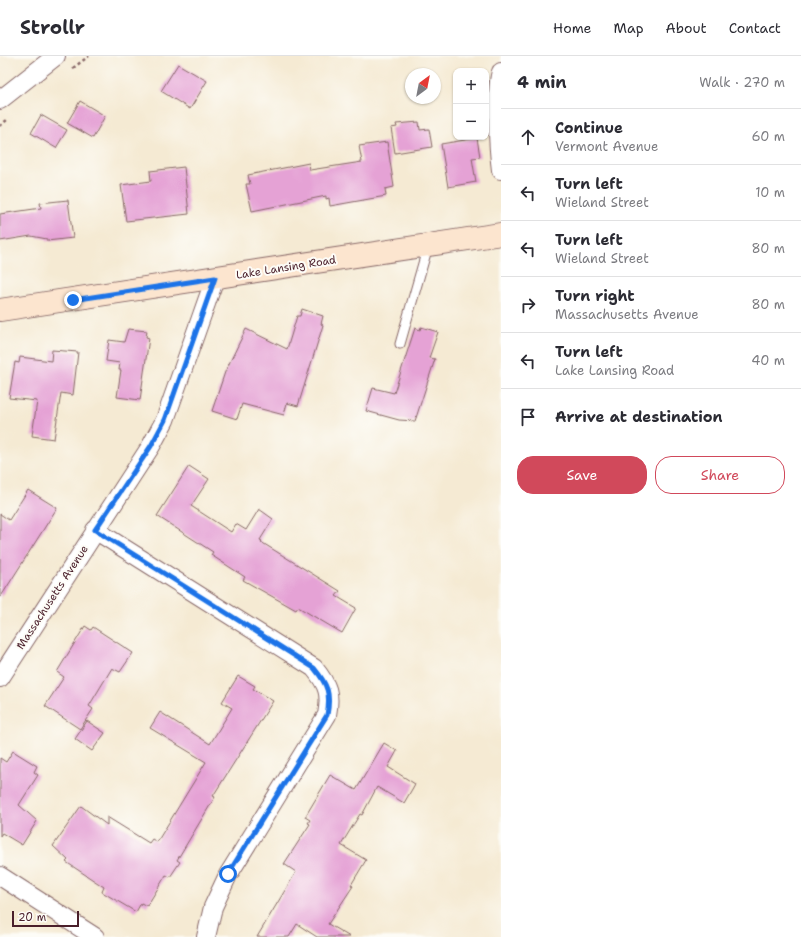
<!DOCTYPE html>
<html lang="en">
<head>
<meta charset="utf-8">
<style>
  :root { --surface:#fff; --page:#f2f2f3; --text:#2b2b33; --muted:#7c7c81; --line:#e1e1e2; --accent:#d1495b }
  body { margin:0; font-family:"Shantell Sans",sans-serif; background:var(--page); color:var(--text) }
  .controls { position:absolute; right:12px; top:12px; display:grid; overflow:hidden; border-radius:8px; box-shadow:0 1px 3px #0004 }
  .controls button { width:36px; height:36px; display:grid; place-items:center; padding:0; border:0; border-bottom:1px solid var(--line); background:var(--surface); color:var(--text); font:20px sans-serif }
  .compass { position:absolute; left:405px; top:12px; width:36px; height:36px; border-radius:50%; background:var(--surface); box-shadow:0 1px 3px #0004; rotate:32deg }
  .scale { position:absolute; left:12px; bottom:10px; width:67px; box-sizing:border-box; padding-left:4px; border:2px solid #4a1f2b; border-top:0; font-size:11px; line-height:14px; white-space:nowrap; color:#4a1f2b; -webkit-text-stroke:3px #fdfcf7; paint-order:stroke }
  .stop { position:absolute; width:12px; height:12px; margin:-9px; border:3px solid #1a73e8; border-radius:50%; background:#fff }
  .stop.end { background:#1a73e8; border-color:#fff; box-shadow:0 1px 4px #0008 }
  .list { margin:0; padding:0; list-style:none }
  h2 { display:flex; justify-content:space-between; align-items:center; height:52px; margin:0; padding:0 16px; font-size:17px }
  h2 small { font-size:13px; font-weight:400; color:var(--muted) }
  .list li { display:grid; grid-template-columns:26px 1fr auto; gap:12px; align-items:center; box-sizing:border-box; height:56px; padding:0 16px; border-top:1px solid var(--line) }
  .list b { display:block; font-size:15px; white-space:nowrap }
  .list p { margin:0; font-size:13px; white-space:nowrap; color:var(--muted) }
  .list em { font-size:13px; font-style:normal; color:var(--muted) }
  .actions { display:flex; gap:8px; padding:12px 16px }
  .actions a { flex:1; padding:9px 0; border:1px solid var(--accent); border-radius:16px; text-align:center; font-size:14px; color:var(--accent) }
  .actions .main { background:var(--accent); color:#fff }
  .icon { flex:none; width:22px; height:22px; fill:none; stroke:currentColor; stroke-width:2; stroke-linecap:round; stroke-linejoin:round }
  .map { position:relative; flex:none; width:501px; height:881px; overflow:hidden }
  header { display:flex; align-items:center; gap:24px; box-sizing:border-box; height:56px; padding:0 20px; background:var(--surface); border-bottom:1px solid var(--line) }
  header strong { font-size:19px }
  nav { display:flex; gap:22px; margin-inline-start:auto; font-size:14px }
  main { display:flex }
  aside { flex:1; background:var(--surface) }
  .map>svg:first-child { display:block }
</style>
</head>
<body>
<header>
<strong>Strollr</strong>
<nav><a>Home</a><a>Map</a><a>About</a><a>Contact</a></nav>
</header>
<main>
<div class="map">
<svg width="501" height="881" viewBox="0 0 501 881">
  <rect width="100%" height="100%" fill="#fdfcf7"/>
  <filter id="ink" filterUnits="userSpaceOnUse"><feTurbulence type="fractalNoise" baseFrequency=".025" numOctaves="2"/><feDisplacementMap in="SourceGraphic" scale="8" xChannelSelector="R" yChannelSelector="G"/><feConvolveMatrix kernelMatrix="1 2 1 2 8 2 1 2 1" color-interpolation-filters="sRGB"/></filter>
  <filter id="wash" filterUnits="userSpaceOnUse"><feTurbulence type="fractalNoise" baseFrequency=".012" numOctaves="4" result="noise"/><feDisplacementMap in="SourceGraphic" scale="16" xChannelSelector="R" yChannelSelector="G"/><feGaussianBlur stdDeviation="0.9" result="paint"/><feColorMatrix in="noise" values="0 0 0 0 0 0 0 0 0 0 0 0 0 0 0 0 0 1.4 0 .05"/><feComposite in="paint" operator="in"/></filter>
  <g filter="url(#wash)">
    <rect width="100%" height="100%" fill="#f5ead3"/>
    <g id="blocks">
      <path fill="#e5a2d5" d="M 178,8 L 207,25 L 190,53 L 161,35 Z
        M 80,45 L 105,60 L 93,82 L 67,67 Z
        M 41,59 L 67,74 L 56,92 L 31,77 Z
        M 419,66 L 420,74 L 429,73 L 432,91 L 395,97 L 391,72 L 397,71 L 396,68 Z
        M 477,82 L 480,101 L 472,102 L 476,126 L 448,131 L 441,88 Z
        M 387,86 L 394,131 L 385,133 L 386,140 L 330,150 L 329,142 L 326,143 L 326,140 L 252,155 L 246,128 L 250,128 L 248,119 L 309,107 L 310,114 L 362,106 L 359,90 Z
        M 184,111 L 189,158 L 126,165 L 121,129 L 151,125 L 150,115 Z
        M 68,144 L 73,182 L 47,185 L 47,183 L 31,180 L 0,185 L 0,158 L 41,152 L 40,147 Z
        M 302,253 L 323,260 L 321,268 L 323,269 L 298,350 L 287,347 L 284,359 L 242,348 L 237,363 L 212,355 L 225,316 L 246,273 L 287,293 L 297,260 L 300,260 Z
        M 421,271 L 438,276 L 429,302 L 435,303 L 415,365 L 399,364 L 366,355 L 373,332 L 394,337 L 415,272 L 420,274 Z
        M 128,273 L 147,275 L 146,281 L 149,282 L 140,344 L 117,341 L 121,314 L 119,314 L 120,307 L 106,305 L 109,284 L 124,286 Z
        M 52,294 L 78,296 L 73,339 L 61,337 L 54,383 L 32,380 L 37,345 L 9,342 L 15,306 L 19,307 L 20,301 L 51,305 Z
        M 189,410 L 209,423 L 191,450 L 231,476 L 236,468 L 246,474 L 259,453 L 273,463 L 260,484 L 262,485 L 261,486 L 340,535 L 336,540 L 356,552 L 342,577 L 298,551 L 296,554 L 243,524 L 245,521 L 211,499 L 213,496 L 157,460 Z
        M 28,434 L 57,452 L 0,542 L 0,458 L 9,464 Z
        M 85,570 L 91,574 L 93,571 L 133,597 L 120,616 L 112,612 L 89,650 L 93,653 L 80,673 L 45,650 L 64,621 L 57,616 Z
        M 238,620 L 255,630 L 253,633 L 273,645 L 213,740 L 215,741 L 177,804 L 180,806 L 170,821 L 166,819 L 147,850 L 141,847 L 136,856 L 102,836 L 104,831 L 66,806 L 68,804 L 53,790 L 81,750 L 107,769 L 107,761 L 149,787 L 152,783 L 157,786 L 206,706 L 150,672 L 160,656 L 210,688 L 232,652 L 222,646 Z
        M 87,665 L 105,677 L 92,695 L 75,683 Z
        M 384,687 L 397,695 L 388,711 L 415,728 L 404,747 L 377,731 L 362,759 L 360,758 L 341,789 L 366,804 L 351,829 L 353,830 L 328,868 L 350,881 L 317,881 L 297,868 L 289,881 L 257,881 L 296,816 L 284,808 L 310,768 L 308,767 L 310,764 L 305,761 L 330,719 L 356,734 Z
        M 13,695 L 37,710 L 34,716 L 38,719 L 19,749 L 37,765 L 22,789 L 2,777 L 0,780 L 0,702 L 6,706 Z"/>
    </g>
  </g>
  <g filter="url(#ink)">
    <use href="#blocks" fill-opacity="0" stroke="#866666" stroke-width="1"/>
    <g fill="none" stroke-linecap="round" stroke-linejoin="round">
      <g stroke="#866666" stroke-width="11">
        <path id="service" d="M 400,288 L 428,190"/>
      </g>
      <g stroke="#866666" stroke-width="20">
        <path id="minor" d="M 501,16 C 495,35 498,92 501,114
          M 0,44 L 56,0
          M 95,474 L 314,612 C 328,629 331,638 327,659 L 228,819 L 213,851 L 206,881
          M 0,622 L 151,390 L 165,364 L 215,222
          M 0,820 L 95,881"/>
      </g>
      <g stroke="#866666" stroke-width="24">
        <path id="secondary" d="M 0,254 L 501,178"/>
      </g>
      <path stroke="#866666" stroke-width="2.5" stroke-dasharray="3 3" stroke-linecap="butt" d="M 73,12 L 89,0
        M 0,70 L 8,63"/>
      <use href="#service" stroke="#fff" stroke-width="9"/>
      <use href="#minor" stroke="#fff" stroke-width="18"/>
      <use href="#secondary" stroke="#fce5cf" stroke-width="22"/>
    </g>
  </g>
  <g fill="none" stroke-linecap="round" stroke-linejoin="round" filter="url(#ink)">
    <path stroke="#1a73e8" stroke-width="5" d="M 73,244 L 215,222 L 165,364 L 151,390 L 95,474 L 314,612 C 328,629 331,638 327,659 L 228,818"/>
  </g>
  <g text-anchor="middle" stroke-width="4" stroke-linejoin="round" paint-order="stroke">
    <g font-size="11" fill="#4a1f2b" stroke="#fdfcf7">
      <text transform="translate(286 211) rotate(-9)" y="4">Lake Lansing Road</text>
      <text transform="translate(52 541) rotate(-57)" y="4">Massachusetts Avenue</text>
    </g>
  </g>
</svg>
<div class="controls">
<button>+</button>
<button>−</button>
</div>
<svg class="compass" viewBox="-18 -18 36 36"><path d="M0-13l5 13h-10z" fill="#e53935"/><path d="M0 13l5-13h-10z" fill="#7c7c81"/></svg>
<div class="scale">20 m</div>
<div class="stop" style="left:228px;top:818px"></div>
<div class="stop end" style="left:73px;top:244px"></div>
</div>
<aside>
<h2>4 min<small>Walk · 270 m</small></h2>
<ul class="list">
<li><svg class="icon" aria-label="ahead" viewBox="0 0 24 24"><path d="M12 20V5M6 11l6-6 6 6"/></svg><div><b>Continue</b><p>Vermont Avenue</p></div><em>60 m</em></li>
<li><svg class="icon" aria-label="left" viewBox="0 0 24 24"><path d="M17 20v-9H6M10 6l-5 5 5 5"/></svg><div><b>Turn left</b><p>Wieland Street</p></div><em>10 m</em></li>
<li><svg class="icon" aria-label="left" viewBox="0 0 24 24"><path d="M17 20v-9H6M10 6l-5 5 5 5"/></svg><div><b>Turn left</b><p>Wieland Street</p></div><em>80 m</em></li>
<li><svg class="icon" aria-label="right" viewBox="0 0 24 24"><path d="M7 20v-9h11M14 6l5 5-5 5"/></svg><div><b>Turn right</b><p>Massachusetts Avenue</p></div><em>80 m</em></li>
<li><svg class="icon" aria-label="left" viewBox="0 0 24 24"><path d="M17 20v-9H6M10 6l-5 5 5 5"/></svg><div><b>Turn left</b><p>Lake Lansing Road</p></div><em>40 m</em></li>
<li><svg class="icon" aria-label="arrive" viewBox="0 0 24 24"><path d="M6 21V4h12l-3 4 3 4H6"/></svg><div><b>Arrive at destination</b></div></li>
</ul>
<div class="actions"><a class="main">Save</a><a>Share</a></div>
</aside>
</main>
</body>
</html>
